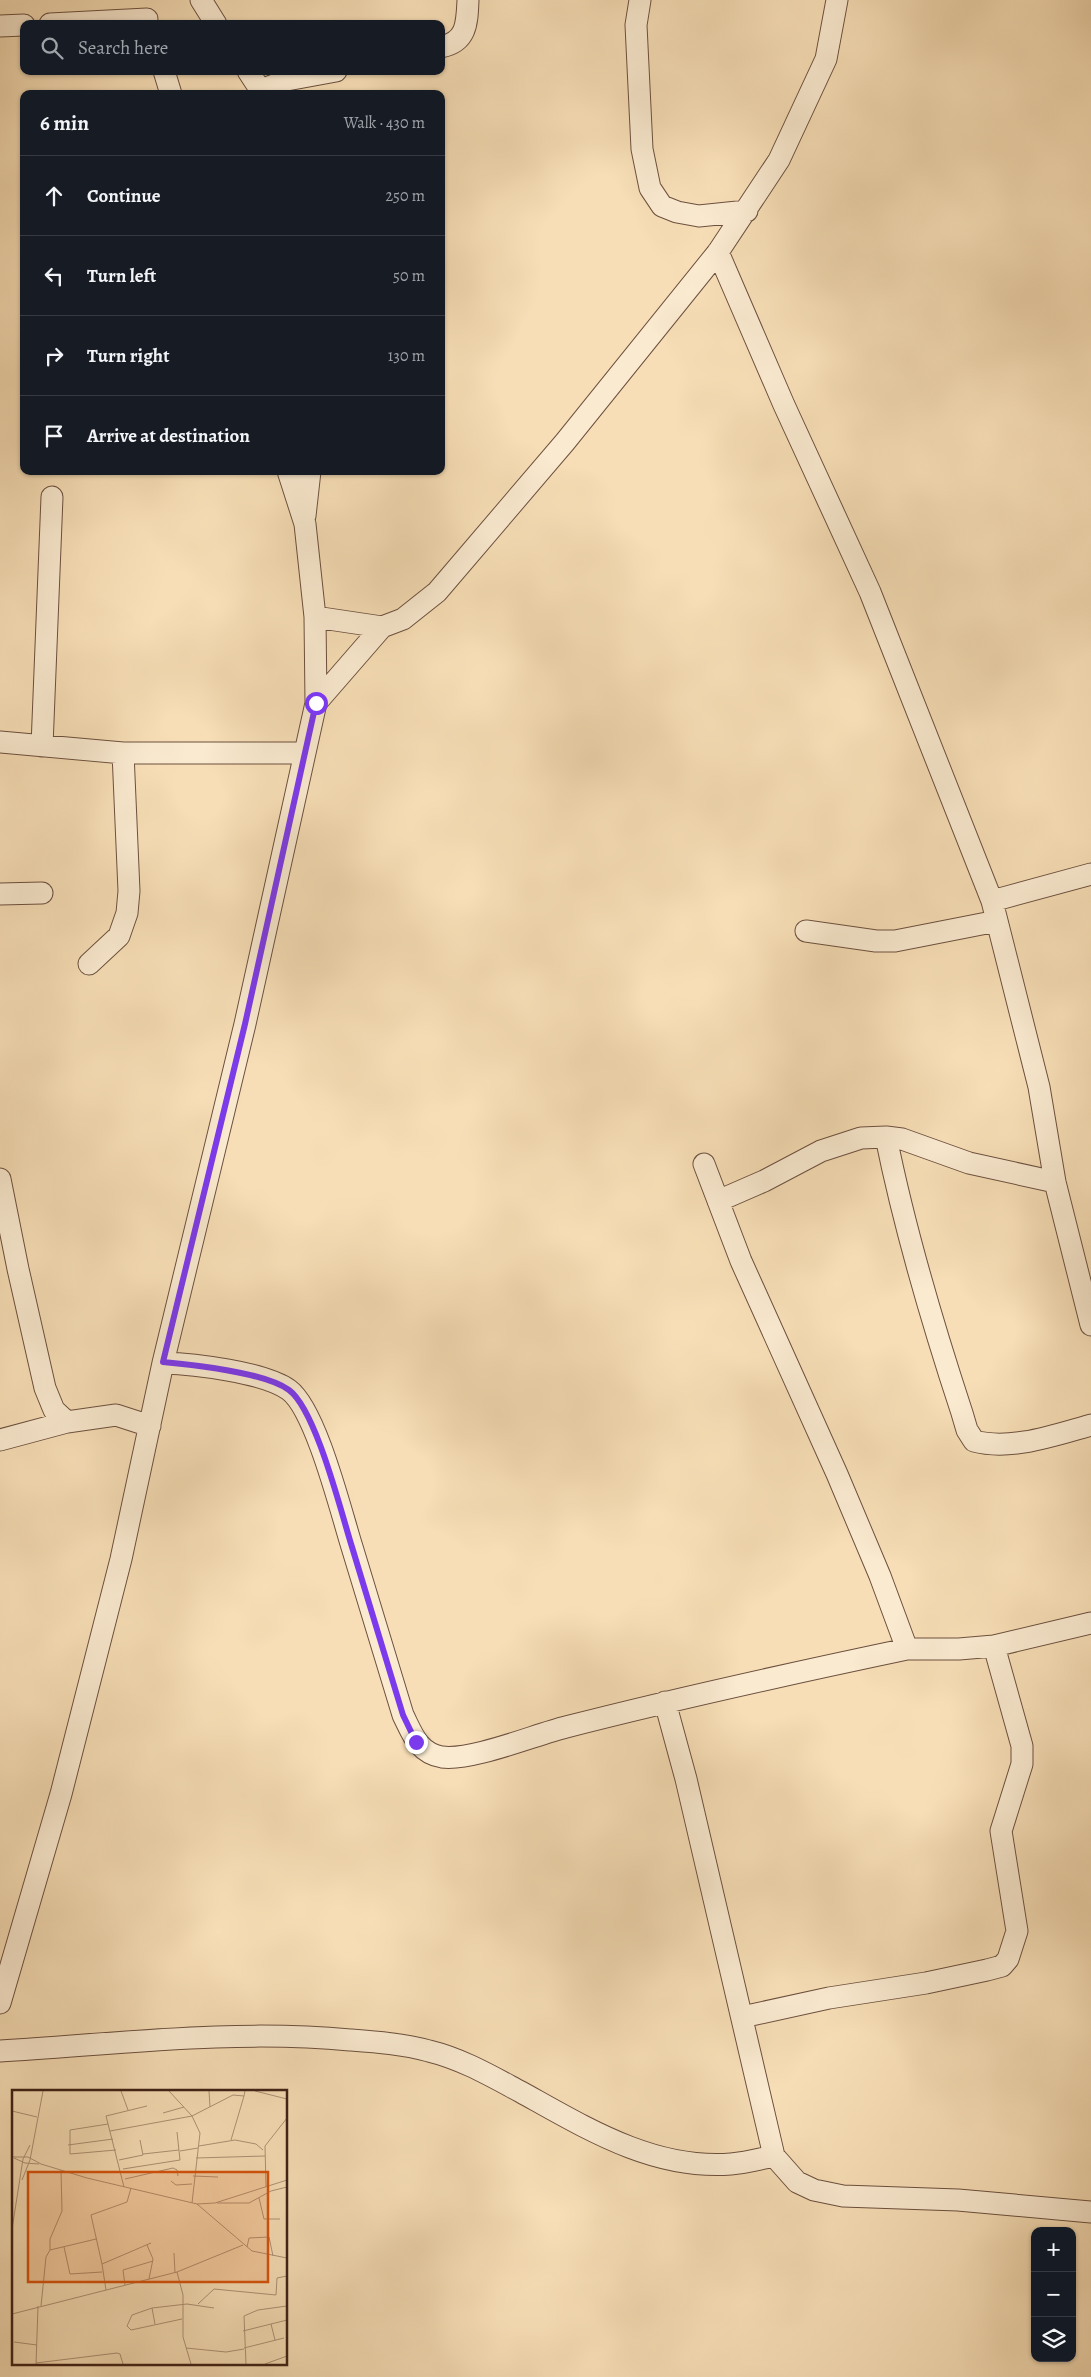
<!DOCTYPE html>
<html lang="en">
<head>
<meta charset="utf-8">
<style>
  :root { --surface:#171b24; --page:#242831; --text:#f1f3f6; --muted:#9ea1a6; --line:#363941 }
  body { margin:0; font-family:Alegreya,serif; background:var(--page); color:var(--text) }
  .controls { position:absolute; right:15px; bottom:15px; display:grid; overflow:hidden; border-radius:10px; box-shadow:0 1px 4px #0004 }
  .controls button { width:45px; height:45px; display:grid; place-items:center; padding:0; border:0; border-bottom:1px solid var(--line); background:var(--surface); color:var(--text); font:25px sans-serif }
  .stop { position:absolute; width:15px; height:15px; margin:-11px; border:4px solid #7c3aed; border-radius:50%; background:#fff }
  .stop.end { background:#7c3aed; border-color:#fff; box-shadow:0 1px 5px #0008 }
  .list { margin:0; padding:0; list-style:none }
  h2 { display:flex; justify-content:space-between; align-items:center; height:65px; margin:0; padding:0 20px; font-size:21px }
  h2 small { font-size:16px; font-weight:400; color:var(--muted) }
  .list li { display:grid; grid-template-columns:32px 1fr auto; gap:15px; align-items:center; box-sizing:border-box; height:80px; padding:0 20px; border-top:1px solid var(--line) }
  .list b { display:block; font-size:19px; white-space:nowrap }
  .list em { font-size:16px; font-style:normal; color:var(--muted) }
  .icon { flex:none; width:28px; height:28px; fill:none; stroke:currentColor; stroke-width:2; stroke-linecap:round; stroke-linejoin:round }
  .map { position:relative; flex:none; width:1091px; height:2377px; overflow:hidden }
  .search { position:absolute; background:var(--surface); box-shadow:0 1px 4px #0004; left:20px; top:20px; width:425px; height:55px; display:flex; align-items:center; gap:12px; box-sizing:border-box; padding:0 18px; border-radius:10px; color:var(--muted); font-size:19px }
  .panel { position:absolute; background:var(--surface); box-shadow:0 1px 4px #0004; left:20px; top:90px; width:425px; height:385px; border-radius:10px }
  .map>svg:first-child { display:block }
</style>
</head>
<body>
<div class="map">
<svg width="1091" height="2377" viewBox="0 0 1091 2377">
  <rect width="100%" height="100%" fill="#f7deb6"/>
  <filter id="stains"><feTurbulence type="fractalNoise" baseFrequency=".004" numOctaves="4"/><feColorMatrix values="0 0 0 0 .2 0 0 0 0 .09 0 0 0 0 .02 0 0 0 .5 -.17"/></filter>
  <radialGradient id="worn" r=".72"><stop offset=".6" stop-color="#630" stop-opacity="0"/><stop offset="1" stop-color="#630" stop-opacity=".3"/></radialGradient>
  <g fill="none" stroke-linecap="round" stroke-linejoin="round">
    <g stroke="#6c503f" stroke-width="23">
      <path id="minor" d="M 201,0 L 216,24
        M 640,0 L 636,25 L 642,149 L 650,188 L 662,206 L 677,212 L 699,216 L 747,211
        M 50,24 L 147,19
        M 0,26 L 24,25
        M 441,47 C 467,42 467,23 468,0
        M 164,71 L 171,94
        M 248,71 L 263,94
        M 261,90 L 287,80 L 336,71
        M 718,252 L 784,405 L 870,592 L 992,901 L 1039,1087 L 1055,1182 L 1091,1325
        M 305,516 L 310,471
        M 315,617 L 382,627 L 403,619 L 437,592 L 565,442 L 718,252 L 779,160 L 826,59 L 837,0
        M 316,703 L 382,627
        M 0,742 L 123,753 L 304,753
        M 42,746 L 52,497
        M 0,894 L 42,893
        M 992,901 L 1091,874
        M 806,931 L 876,941 L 895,941 L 997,921
        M 89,964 L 119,936 L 127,913 L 129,891 L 123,753
        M 886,1137 C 905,1231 932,1322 962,1413 L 967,1430 L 974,1441 C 1011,1451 1055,1435 1091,1425
        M 704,1164 L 741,1261 L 837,1474 L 880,1576 L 907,1649 L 959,1649 L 994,1646 L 1091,1623
        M 0,1179 L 18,1269 L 45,1388 L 54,1410 L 67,1422
        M 718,1201 L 764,1181 L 821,1151 L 861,1138 L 886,1137 L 902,1139 L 969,1163 L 1055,1182
        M 163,1363 C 194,1364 264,1372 289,1390 C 316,1410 341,1512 352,1547 C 369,1603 386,1659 403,1715 C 412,1733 418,1753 442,1757 C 472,1761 534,1735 566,1727 C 679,1698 793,1673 907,1649
        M 0,1440 L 67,1422 L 116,1415 L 150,1426
        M 0,2003 L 61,1794 L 121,1559 L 163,1363 L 245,1024 L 316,703 L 315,617 L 305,524 L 288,471
        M 742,2017 L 829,1998 L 926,1983 L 987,1970 L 1002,1966 L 1008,1959 L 1017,1931 L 1001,1831 L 1022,1764 L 1022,1746 L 994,1646
        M 0,2051 C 116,2044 233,2029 350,2040 C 376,2042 403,2044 429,2051 C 462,2059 491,2076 521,2092 C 586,2128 653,2170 731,2164 C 745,2163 760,2159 774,2156 L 686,1779 L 665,1702
        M 774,2156 L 797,2182 L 814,2190 L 843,2196 L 958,2200 L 1091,2212"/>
    </g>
    <use href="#minor" stroke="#faead0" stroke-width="21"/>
  </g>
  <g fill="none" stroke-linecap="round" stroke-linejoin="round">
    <path stroke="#7c3aed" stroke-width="6" d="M 316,703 L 245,1024 L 163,1362 C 194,1365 264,1372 289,1390 C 316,1410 341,1512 352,1547 C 369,1603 386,1659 403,1715 L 416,1742"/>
  </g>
  <g transform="translate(12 2090)">
    <rect width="275" height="275" fill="#f7deb6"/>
    <path fill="none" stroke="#ad9276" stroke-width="1" d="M 109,1 L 116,20M 157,1 L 180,26 L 188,43 L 180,113M 197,1 L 198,17M 243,1 L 275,9M 0,21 L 25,27M 151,23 L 172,17M 96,34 L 58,40 L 58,64 L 104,60M 98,41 L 180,26 L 221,5 L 232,6 L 233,1M 219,50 L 232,6M 56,55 L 101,49M 187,56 L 223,50 L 244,54 L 251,60M 168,61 L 186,58M 131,64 L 167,60M 0,67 L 16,67 L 29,74 L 75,88 L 185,114 L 203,113 L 275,90M 2,68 L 13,73 L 27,74M 184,68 L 253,66M 107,70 L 131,65 L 128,50M 111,79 L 168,70 L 165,42M 49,80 L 50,121 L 38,149 L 38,160 L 84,149M 181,86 L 206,87M 113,89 L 161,78 L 165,80 L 166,86M 10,90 L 18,70 L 31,1M 159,91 L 164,95 L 180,94M 112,97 L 94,26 L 135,16M 254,97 L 253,56 L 275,28M 247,108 L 252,129 L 268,129M 205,113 L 237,113 L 259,101 L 275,97M 185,114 L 240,161 L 275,168M 0,139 L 11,69 L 18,55M 135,155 L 141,169 L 137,189M 52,157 L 58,184 L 90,182M 235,157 L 237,148 L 257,147 L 261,166M 162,163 L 163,183M 90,174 L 79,125 L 115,112 L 119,98M 165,182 L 171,205 L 171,247 L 179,274M 113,195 L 111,180 L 141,171M 94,200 L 90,174 L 139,153M 186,214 L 202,199 L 264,205 L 265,188 L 275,186M 29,216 L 34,167 L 38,160M 140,218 L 143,234M 0,224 L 165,182 L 231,155M 170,229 L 119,240 L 115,236 L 120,225 L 140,218 L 175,214 L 202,218M 259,234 L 263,250M 231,241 L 275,230M 2,252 L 25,255M 174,258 L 214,262 L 232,259M 232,258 L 272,248M 24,273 L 105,263 L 108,264 L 111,274M 24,274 L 26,216M 234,274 L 232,226 L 246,220 L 275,216M 253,274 L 275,266"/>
    <path fill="#d7530d" fill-opacity="0.15" stroke="#d7530d" stroke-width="2.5" d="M 16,82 L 256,82 L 256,192 L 16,192 Z"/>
    <rect width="275" height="275" fill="none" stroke="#3e2117" stroke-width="2.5"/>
  </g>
  <rect width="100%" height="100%" filter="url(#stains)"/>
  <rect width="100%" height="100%" fill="url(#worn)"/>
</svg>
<div class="controls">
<button>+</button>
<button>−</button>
<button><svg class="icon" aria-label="layers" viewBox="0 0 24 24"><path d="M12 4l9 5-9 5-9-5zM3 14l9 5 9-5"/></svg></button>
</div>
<div class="stop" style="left:316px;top:703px"></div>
<div class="stop end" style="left:416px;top:1742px"></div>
<div class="search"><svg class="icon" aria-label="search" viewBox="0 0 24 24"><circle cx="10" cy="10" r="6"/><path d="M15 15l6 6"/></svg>Search here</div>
<section class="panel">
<h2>6 min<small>Walk · 430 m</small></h2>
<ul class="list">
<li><svg class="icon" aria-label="ahead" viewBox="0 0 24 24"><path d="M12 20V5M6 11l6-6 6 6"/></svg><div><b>Continue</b></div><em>250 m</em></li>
<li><svg class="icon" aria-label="left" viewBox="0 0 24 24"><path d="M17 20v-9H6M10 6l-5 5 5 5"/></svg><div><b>Turn left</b></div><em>50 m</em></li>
<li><svg class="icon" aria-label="right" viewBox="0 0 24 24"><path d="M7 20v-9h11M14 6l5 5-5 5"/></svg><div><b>Turn right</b></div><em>130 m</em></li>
<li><svg class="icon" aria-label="arrive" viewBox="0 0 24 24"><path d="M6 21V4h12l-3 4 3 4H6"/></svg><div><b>Arrive at destination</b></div></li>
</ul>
</section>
</div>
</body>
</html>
